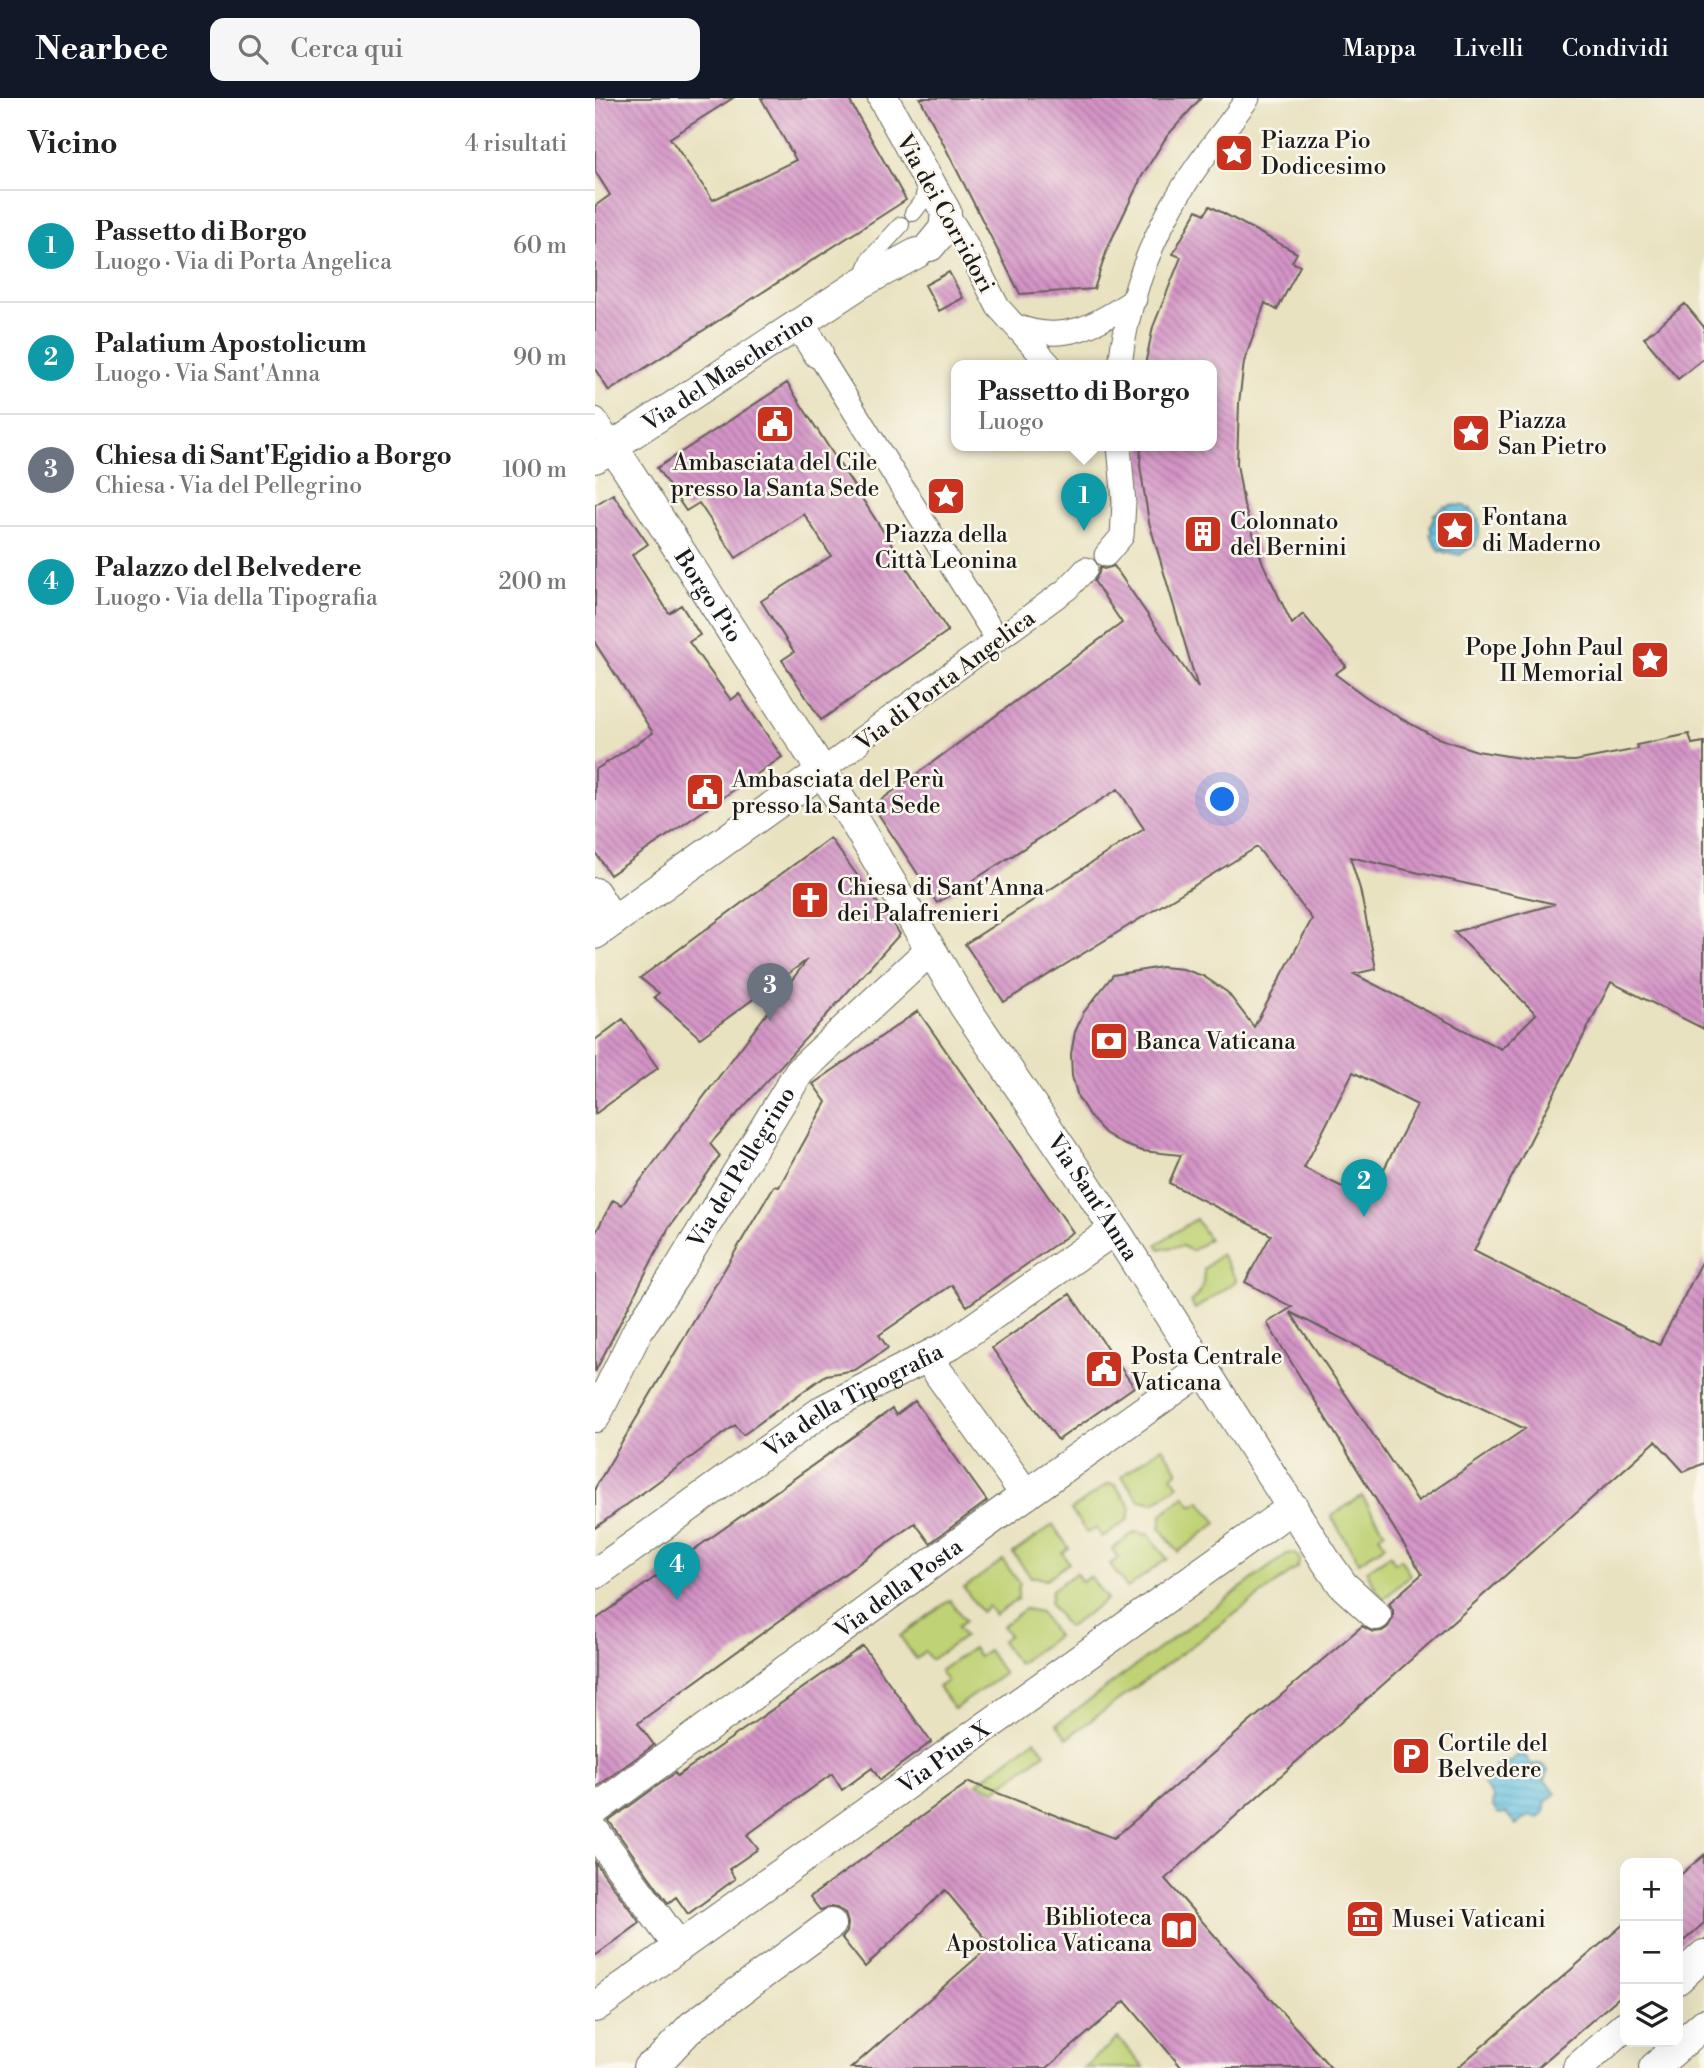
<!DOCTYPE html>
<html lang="it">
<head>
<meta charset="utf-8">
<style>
  :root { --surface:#fff; --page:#f6f6f6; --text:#222; --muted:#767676; --line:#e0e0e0; --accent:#111827 }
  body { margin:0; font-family:"Libre Bodoni",serif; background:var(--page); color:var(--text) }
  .controls { position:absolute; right:21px; bottom:21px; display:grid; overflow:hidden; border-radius:14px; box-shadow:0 7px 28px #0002 }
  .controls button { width:63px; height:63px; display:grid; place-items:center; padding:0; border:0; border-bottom:2px solid var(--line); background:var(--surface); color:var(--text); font:35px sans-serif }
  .you { position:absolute; left:628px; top:702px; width:24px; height:24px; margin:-18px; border:5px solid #fff; border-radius:50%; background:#1a73e8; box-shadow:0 0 0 10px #1a73e833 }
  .badge { display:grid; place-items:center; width:46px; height:46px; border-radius:50%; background:var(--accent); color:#fff; font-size:23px; font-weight:700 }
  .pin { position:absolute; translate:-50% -58px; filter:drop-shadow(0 2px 4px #0008) }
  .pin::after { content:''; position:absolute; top:37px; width:24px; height:21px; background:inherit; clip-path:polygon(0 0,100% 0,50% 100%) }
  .popup { position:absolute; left:356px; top:262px; width:266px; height:91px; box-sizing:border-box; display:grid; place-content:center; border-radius:14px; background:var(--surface); filter:drop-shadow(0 2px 5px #0005); font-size:23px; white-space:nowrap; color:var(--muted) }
  .popup b { font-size:26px; color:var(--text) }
  .popup::after { content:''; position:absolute; left:50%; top:100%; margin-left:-14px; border:14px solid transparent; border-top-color:var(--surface) }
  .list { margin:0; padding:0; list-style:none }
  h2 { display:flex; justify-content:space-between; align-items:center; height:91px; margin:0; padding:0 28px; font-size:30px }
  h2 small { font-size:23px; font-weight:400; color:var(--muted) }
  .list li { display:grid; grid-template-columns:46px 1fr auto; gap:21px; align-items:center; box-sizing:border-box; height:112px; padding:0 28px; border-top:2px solid var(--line) }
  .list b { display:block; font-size:26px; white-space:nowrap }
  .list p { margin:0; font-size:23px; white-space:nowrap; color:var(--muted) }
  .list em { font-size:23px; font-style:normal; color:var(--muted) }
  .icon { flex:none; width:38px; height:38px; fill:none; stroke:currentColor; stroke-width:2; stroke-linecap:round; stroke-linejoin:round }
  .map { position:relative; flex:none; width:1109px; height:1970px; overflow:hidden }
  header { display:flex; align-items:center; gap:42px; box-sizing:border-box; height:98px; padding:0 35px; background:var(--accent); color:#fff }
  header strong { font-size:33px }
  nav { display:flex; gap:38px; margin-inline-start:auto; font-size:24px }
  .search { width:490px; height:63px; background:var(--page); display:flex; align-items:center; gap:18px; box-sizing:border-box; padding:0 24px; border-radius:14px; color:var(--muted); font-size:26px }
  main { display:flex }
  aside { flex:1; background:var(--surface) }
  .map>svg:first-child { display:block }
</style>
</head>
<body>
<header>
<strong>Nearbee</strong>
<div class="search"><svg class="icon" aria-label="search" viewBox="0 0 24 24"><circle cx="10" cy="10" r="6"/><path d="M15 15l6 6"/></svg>Cerca qui</div>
<nav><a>Mappa</a><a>Livelli</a><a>Condividi</a></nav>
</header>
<main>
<aside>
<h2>Vicino<small>4 risultati</small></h2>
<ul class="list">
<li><span class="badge" style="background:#0f9aa8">1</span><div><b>Passetto di Borgo</b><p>Luogo · Via di Porta Angelica</p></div><em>60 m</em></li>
<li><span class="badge" style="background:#0f9aa8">2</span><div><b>Palatium Apostolicum</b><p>Luogo · Via Sant'Anna</p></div><em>90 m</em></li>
<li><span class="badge" style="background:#6b7280">3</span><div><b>Chiesa di Sant'Egidio a Borgo</b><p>Chiesa · Via del Pellegrino</p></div><em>100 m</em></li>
<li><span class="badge" style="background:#0f9aa8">4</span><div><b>Palazzo del Belvedere</b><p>Luogo · Via della Tipografia</p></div><em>200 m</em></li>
</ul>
</aside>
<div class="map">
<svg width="1109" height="1970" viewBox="0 0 1109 1970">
  <defs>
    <pattern id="water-rules" width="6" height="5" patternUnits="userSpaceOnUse" patternTransform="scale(1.75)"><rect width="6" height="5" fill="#61bfdf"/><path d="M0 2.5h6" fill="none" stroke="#4f9ab4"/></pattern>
    <pattern id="building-back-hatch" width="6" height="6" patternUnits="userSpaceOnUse" patternTransform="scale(1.75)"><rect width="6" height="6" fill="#d494c6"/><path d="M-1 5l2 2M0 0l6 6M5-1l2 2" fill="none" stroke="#ab78a0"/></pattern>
  </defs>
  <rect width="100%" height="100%" fill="#fbf7ec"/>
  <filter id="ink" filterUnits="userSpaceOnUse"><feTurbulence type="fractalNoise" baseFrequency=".0143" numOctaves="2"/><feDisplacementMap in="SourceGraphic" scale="14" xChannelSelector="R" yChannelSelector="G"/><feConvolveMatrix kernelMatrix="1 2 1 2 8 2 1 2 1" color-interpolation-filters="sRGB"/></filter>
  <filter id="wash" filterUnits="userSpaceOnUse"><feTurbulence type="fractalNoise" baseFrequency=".00686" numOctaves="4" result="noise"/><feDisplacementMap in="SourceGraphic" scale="28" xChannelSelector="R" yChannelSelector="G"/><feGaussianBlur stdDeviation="1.57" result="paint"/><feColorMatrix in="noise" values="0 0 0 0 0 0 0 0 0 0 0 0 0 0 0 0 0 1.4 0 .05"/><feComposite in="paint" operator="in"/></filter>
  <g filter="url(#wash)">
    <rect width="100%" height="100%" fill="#e9e2c1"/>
    <path fill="#bfd275" stroke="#6e7748" stroke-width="2" d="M 601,1121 L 614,1141 L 597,1153 L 587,1148 L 565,1151 L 562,1146 Z
      M 626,1156 L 642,1183 L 600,1211 L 596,1204 C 608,1195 609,1185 609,1171 Z
      M 567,1349 L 583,1373 L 577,1378 L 583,1388 L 559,1405 L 544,1402 L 527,1378 Z
      M 513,1386 L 520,1387 L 536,1409 L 533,1422 L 507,1439 L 501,1430 L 492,1435 L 476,1412 Z
      M 590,1398 L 597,1408 L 605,1403 L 622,1425 L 583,1454 L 565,1430 L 567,1416 Z
      M 767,1398 L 790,1434 L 784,1438 L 790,1447 L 764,1464 L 736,1418 Z
      M 458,1427 L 474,1450 L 467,1455 L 474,1465 L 450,1482 L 442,1479 L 436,1479 L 418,1455 Z
      M 540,1434 L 554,1437 L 572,1461 L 532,1490 L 515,1466 L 523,1460 L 517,1451 Z
      M 698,1455 L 705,1461 L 702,1470 L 472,1640 L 462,1626 L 692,1456 Z
      M 795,1457 L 800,1465 L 806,1461 L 815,1477 L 788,1502 L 771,1473 Z
      M 408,1462 L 425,1486 L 423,1492 L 423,1501 L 400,1517 L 393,1508 L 386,1514 L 369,1490 Z
      M 481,1475 L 487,1484 L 495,1478 L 512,1501 L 473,1530 L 455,1506 L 457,1492 Z
      M 355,1502 L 370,1523 L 362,1529 L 369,1539 L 336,1562 L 330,1554 L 321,1561 L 305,1538 Z
      M 430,1511 L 445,1514 L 462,1538 L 423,1566 L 406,1543 L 414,1537 L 407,1528 Z
      M 378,1550 L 384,1559 L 393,1552 L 409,1576 L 359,1611 L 343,1589 L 352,1583 L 345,1573 Z
      M 440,1642 L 450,1655 L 400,1692 L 382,1685 Z
      M 523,1940 L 549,1970 L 488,1970 Z"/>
    <path fill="url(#water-rules)" stroke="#3e6e7e" stroke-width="2" d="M 855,407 L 870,408 L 873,412 L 875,410 L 884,422 L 882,423 L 885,427 L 883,429 C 886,434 883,442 880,445 L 881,447 L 865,457 L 852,454 L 850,455 L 847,452 L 845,454 L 835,436 L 837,434 L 835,429 L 839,419 L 838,417 L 850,408 L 852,410 Z
      M 927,1654 L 937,1667 C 944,1664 949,1666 953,1673 L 950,1683 L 961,1695 L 950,1705 C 951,1712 949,1717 942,1720 L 934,1718 L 921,1727 L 911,1715 L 904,1716 C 898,1711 896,1707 898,1699 L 888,1686 L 900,1676 L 900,1668 L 904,1663 L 916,1663 Z"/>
    <g id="blocks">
      <path fill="url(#building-back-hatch)" fill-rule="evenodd" d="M 0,0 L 138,0 L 75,40 L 118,102 L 201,62 L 166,0 L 253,0 L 311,102 L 14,293 L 0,271 L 0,108 L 15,97 L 0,73 Z
        M 325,0 L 606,0 L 572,38 L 547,78 L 513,149 L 499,191 L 425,196 Z
        M 615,108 L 702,155 L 697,164 L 705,168 L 682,212 L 670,205 L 649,264 L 644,305 L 642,366 L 649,407 L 668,466 L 697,526 L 708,516 L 751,568 L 740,576 L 771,599 L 803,619 L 840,639 L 882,653 L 937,662 L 980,663 L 1043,651 L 1042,647 L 1094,636 L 1097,646 L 1109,644 L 1109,931 L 1016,884 L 879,1153 L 1064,1247 L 1109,1160 L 1109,1365 L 1089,1374 L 1061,1343 L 570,1781 L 736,1970 L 587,1970 L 530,1903 L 452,1970 L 256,1970 L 396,1847 L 350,1792 L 270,1869 L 247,1840 L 252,1834 L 253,1825 L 250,1815 L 242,1810 L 235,1809 L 225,1812 L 215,1799 L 374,1684 L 519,1740 L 767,1528 L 778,1534 L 787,1533 L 793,1529 L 798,1520 L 798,1512 L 794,1505 L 827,1476 L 672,1225 L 697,1209 L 650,1184 L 676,1137 L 574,1085 L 586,1057 L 547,1053 L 528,1046 L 510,1035 L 495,1019 L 483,999 L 477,978 L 476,956 L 480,934 L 489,914 L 518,877 L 567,869 L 588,871 L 608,878 L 632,894 L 659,929 L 717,821 L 662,749 L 409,904 L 370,846 L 549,731 L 523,691 L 342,805 L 278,708 L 527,525 L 499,483 L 504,475 L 505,469 L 509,471 L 519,468 L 603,590 L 554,424 L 545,368 L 546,347 L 617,347 L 617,267 L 550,267 L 558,229 L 586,159 L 578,156 L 602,112 L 610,116 ZM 755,759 L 960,806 L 859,834 L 941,916 L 906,951 L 759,876 L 781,871 L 765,791 ZM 758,974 L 822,1007 L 773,1102 L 709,1070 ZM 695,1214 L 812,1274 L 930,1331 L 823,1403 Z
        M 354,174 L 368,200 L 344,213 L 330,187 Z
        M 1090,206 L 1109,229 L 1109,260 L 1083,281 L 1049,240 Z
        M 192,285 L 353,533 L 226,622 L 187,562 L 199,554 L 166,503 L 236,458 L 209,416 L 141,460 L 104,405 L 91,413 L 62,370 Z
        M 18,396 L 53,446 L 37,457 L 74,515 L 86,507 L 105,537 L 94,544 L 136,602 L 144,596 L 187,659 L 15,777 L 0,754 L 0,672 L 58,635 L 0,545 L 0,407 Z
        M 235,740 L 305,836 L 115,1046 L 125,1058 L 73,1131 L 0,1274 L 0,1136 L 18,1102 L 27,1107 L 212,862 L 105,940 L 59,899 L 64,895 L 45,880 Z
        M 323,913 L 478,1134 L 372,1208 L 357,1187 L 284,1237 L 293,1250 L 260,1272 L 231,1277 L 148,1337 L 140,1327 L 0,1430 L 0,1390 L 179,1088 L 184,1089 L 231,1004 L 218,986 Z
        M 28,921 L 63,970 L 0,1016 L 0,942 Z
        M 475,1196 L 539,1289 L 463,1342 L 397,1250 Z
        M 320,1303 L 392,1403 L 335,1445 L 320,1425 L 43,1625 L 59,1647 L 0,1690 L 0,1522 L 297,1311 L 301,1317 Z
        M 268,1548 L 336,1644 L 285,1682 L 277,1670 L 247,1692 L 237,1676 L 152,1737 L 163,1751 L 134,1771 L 140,1781 L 93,1816 L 81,1799 L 73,1805 L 14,1723 L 80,1675 L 82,1678 Z
        M 1109,1757 L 1109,1825 L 1083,1848 L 1083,1779 Z
        M 0,1764 L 45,1825 L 0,1858 Z
        M 1030,1825 L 1030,1894 L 942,1970 L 862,1970 Z"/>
    </g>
  </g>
  <g filter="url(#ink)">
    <use href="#blocks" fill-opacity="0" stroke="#646156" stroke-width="2"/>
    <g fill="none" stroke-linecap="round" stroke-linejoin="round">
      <g stroke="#646156" stroke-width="18">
        <path id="service" d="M 318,115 L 328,102 L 332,82
          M 266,184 L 275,161 L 306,127"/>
      </g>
      <g stroke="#646156" stroke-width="25">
        <path id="pedestrian" d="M 351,114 L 369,143 L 403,209 L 455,267
          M 419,227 C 467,247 501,228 540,201
          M 223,255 L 402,541
          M 525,267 C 531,214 550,156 576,110 C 597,71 627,36 653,0
          M 0,321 L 18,349
          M 511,457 L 527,438 L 529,405 L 524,347
          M 227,673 L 263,646 L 266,641 L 472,491 L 491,471"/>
      </g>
      <g stroke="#646156" stroke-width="32">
        <g id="minor">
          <path d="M 288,0 L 351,114 L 349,131 L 335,148"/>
          <path d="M 204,226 L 223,255"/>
          <path id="s1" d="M 18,349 L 261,726 L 370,909 L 494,1091 L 731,1463 L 748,1487 L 781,1517"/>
          <path id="s2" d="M 0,360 L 266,185 L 322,155"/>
          <path d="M 0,795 L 18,823"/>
          <path d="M 0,836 L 227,673"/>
          <path d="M 332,1259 L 431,1397"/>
          <path id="s3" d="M 0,1319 L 43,1232 L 80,1177 L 204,974 L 335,852"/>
          <path id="s4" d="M 0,1476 L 230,1311 L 353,1248 L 519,1132"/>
          <path id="s5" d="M 0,1712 L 404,1416 L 608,1271"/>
          <path d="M 0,1734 L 84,1849"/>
          <path d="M 1083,1881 L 1109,1857"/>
          <path id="s6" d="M 0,1909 L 698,1409"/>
          <path d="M 53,1970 L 63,1964 L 97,1928 L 236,1826"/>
          <path d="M 983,1970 L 1030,1928"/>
          <path d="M 1059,1970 L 1109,1926"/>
        </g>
      </g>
      <use href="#service" stroke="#fff" stroke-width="16"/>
      <use href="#pedestrian" stroke="#fff" stroke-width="23"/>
      <use href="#minor" stroke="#fff" stroke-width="30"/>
    </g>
  </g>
  <defs>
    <g id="sight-square" transform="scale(2.0125)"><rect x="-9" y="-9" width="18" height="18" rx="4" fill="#c8321e" stroke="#fbf7ec"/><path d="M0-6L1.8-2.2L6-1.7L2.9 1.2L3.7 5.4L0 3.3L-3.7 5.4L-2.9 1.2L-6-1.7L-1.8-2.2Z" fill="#fff"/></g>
    <g id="civic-square" transform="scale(2.0125)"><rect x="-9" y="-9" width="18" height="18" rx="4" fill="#c8321e" stroke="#fbf7ec"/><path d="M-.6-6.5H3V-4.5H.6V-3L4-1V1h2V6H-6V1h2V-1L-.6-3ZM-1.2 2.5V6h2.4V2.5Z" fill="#fff"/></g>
    <g id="building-square" transform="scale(2.0125)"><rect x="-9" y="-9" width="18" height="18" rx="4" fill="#c8321e" stroke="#fbf7ec"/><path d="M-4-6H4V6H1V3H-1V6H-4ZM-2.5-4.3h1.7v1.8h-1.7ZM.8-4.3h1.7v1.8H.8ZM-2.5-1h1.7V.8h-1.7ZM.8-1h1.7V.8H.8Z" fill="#fff"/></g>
    <g id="church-square" transform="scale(2.0125)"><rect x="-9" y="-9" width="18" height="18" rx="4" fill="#c8321e" stroke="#fbf7ec"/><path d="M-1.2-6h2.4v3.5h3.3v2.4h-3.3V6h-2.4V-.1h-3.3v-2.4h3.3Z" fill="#fff"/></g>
    <g id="bank-square" transform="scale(2.0125)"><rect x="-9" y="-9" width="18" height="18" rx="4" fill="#c8321e" stroke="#fbf7ec"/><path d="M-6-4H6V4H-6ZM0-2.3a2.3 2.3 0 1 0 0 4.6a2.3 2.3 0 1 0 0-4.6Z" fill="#fff"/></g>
    <g id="parking-square" transform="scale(2.0125)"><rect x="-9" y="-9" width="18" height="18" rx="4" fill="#c8321e" stroke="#fbf7ec"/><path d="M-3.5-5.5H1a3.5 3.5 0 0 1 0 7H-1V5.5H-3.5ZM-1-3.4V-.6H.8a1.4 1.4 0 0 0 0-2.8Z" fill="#fff"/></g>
    <g id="museum-square" transform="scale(2.0125)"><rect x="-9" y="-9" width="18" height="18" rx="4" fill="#c8321e" stroke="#fbf7ec"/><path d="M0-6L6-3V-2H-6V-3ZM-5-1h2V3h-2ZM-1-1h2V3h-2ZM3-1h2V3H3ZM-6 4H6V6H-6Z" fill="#fff"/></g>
    <g id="library-square" transform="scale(2.0125)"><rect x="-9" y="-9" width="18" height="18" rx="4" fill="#c8321e" stroke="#fbf7ec"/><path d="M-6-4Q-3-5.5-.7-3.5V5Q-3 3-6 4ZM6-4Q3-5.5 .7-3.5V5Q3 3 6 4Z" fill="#fff"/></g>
  </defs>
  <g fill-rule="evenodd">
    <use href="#sight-square" x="639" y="55"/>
    <use href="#civic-square" x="180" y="326"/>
    <use href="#sight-square" x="876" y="335"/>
    <use href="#sight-square" x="351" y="398"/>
    <use href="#sight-square" x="860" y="432"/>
    <use href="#building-square" x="608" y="436"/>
    <use href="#sight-square" x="1055" y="562"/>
    <use href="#civic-square" x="110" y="694"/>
    <use href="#church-square" x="215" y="802"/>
    <use href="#bank-square" x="514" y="943"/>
    <use href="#civic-square" x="509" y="1271"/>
    <use href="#parking-square" x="816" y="1658"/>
    <use href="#museum-square" x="770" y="1821"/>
    <use href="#library-square" x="584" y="1832"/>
  </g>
  <g text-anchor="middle" stroke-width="5" stroke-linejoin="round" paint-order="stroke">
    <g font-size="23" fill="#1c1c1c" stroke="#fbf7ec" text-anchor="start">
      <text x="666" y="50">Piazza Pio<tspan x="666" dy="26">Dodicesimo</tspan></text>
      <text x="903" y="330">Piazza<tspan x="903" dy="26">San Pietro</tspan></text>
      <text x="180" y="372" text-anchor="middle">Ambasciata del Cile<tspan x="180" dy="26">presso la Santa Sede</tspan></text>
      <text x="887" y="427">Fontana<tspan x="887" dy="26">di Maderno</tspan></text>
      <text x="635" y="431">Colonnato<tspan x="635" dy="26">del Bernini</tspan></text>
      <text x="351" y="444" text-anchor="middle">Piazza della<tspan x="351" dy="26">Città Leonina</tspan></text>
      <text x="1028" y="557" text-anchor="end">Pope John Paul<tspan x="1028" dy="26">II Memorial</tspan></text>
      <text x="137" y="689">Ambasciata del Perù<tspan x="137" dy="26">presso la Santa Sede</tspan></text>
      <text x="242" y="797">Chiesa di Sant'Anna<tspan x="242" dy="26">dei Palafrenieri</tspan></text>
      <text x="541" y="951">Banca Vaticana</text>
      <text x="536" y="1266">Posta Centrale<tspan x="536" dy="26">Vaticana</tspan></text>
      <text x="843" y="1653">Cortile del<tspan x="843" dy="26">Belvedere</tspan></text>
      <text x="557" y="1827" text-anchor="end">Biblioteca<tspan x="557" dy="26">Apostolica Vaticana</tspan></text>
      <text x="797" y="1829">Musei Vaticani</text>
    </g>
    <g font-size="23" fill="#1c1c1c" stroke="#fbf7ec">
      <text transform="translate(351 115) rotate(61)" y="8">Via dei Corridori</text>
      <text dy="8" stroke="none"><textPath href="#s2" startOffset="159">Via del Mascherino</textPath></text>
      <text dy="8" stroke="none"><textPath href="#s1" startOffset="177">Borgo Pio</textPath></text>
      <text transform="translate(350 582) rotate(-37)" y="8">Via di Porta Angelica</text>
      <text dy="8" stroke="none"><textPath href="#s3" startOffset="290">Via del Pellegrino</textPath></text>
      <text dy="8" stroke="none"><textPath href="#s1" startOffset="891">Via Sant'Anna</textPath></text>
      <text dy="8" stroke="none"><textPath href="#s4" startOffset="312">Via della Tipografia</textPath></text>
      <text dy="8" stroke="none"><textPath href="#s5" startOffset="376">Via della Posta</textPath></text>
      <text dy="8" stroke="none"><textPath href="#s6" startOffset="429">Via Pius X</textPath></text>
    </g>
  </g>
</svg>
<div class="controls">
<button>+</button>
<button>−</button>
<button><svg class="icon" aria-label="layers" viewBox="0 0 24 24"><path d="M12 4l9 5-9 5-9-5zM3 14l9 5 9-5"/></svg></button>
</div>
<div class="you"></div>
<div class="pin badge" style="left:489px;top:433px;background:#0f9aa8">1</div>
<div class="popup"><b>Passetto di Borgo</b>Luogo</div>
<div class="pin badge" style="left:769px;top:1119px;background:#0f9aa8">2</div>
<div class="pin badge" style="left:175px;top:923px;background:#6b7280">3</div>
<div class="pin badge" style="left:82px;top:1502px;background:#0f9aa8">4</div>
</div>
</main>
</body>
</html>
